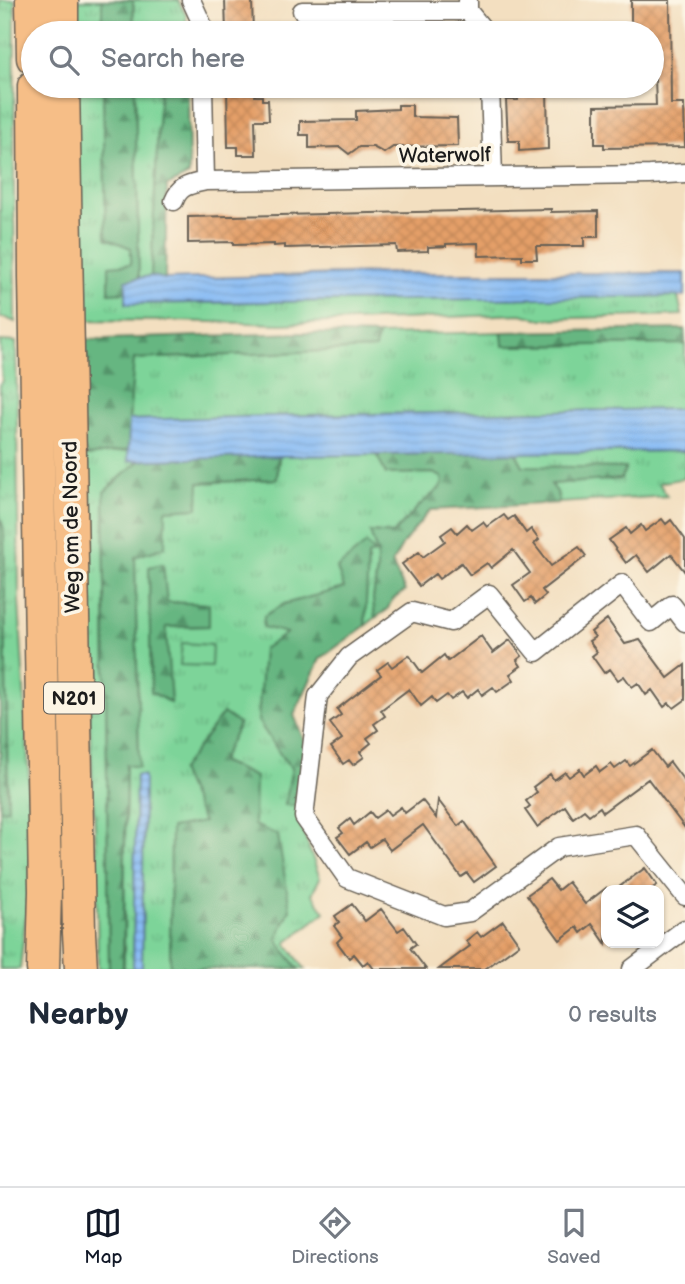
<!DOCTYPE html>
<html lang="en">
<head>
<meta charset="utf-8">
<style>
  :root { --surface:#fff; --page:#f2f2f3; --text:#1f2937; --muted:#747a83; --line:#e0e1e3; --accent:#111827 }
  body { margin:0; font-family:"Balsamiq Sans",sans-serif; background:var(--page); color:var(--text) }
  .controls { position:absolute; right:21px; bottom:21px; display:grid; overflow:hidden; border-radius:14px; box-shadow:0 2px 5px #0004 }
  .controls button { width:63px; height:63px; display:grid; place-items:center; padding:0; border:0; border-bottom:2px solid var(--line); background:var(--surface); color:var(--text); font:35px sans-serif }
  .list { margin:0; padding:0; list-style:none }
  h2 { display:flex; justify-content:space-between; align-items:center; height:91px; margin:0; padding:0 28px; font-size:30px }
  h2 small { font-size:23px; font-weight:400; color:var(--muted) }
  .icon { flex:none; width:38px; height:38px; fill:none; stroke:currentColor; stroke-width:2; stroke-linecap:round; stroke-linejoin:round }
  .map { position:relative; flex:none; width:685px; height:969px; overflow:hidden }
  .search { position:absolute; background:var(--surface); box-shadow:0 2px 5px #0004; left:21px; right:21px; top:21px; height:77px; display:flex; align-items:center; gap:18px; box-sizing:border-box; padding:0 24px; border-radius:38px; color:var(--muted); font-size:26px }
  .sheet { height:217px; background:var(--surface) }
  nav { display:flex; justify-content:space-around; align-items:center; box-sizing:border-box; height:98px; border-top:2px solid var(--line); background:var(--surface); font-size:19px; color:var(--muted) }
  nav a { display:grid; justify-items:center; gap:4px }
  nav .on { color:var(--accent) }
  .map>svg:first-child { display:block }
</style>
</head>
<body>
<div class="map">
<svg width="685" height="969" viewBox="0 0 685 969">
  <defs>
    <pattern id="grass-tufts" width="24" height="20" patternUnits="userSpaceOnUse" patternTransform="scale(1.75)"><rect width="24" height="20" fill="#7dd499"/><path d="M3 7l-1-3M5 7V3M7 7l1-3M15 17l-1-3M17 17v-4M19 17l1-3" fill="none" stroke="#6bb583"/></pattern>
    <pattern id="forest-firs" width="22" height="20" patternUnits="userSpaceOnUse" patternTransform="scale(1.75)"><rect width="22" height="20" fill="#66b681"/><path d="M5 1l3.5 6h-7zM16 11l3.5 6h-7z" fill="#539369"/></pattern>
    <pattern id="water-rules" width="6" height="5" patternUnits="userSpaceOnUse" patternTransform="scale(1.75)"><rect width="6" height="5" fill="#87bbf5"/><path d="M0 2.5h6" fill="none" stroke="#74a0d1"/></pattern>
    <pattern id="building-cross-hatch" width="8" height="8" patternUnits="userSpaceOnUse" patternTransform="scale(1.75)"><rect width="8" height="8" fill="#e49f67"/><path d="M0 0l8 8M0 8l8-8" fill="none" stroke="#c38859"/></pattern>
  </defs>
  <rect width="100%" height="100%" fill="#fcf5e5"/>
  <filter id="ink" filterUnits="userSpaceOnUse"><feTurbulence type="fractalNoise" baseFrequency=".0143" numOctaves="2"/><feDisplacementMap in="SourceGraphic" scale="14" xChannelSelector="R" yChannelSelector="G"/><feConvolveMatrix kernelMatrix="1 2 1 2 8 2 1 2 1" color-interpolation-filters="sRGB"/></filter>
  <filter id="wash" filterUnits="userSpaceOnUse"><feTurbulence type="fractalNoise" baseFrequency=".00686" numOctaves="4" result="noise"/><feDisplacementMap in="SourceGraphic" scale="28" xChannelSelector="R" yChannelSelector="G"/><feGaussianBlur stdDeviation="1.57" result="paint"/><feColorMatrix in="noise" values="0 0 0 0 0 0 0 0 0 0 0 0 0 0 0 0 0 1.4 0 .05"/><feComposite in="paint" operator="in"/></filter>
  <g filter="url(#wash)">
    <rect width="100%" height="100%" fill="#f3dfc0"/>
    <path fill="url(#grass-tufts)" stroke="#4c785a" stroke-width="2" fill-rule="evenodd" d="M 0,0 L 15,0 L 14,186 L 15,322 L 6,318 L 0,318 Z
      M 72,0 L 102,0 L 102,33 L 73,33 Z
      M 133,0 L 178,0 L 186,15 L 187,33 L 134,33 Z
      M 74,86 L 103,86 L 106,238 L 131,248 L 131,264 L 109,292 L 126,292 L 126,304 L 678,296 L 682,315 L 541,319 L 521,314 L 282,324 L 173,321 L 74,320 Z
      M 135,86 L 160,86 L 151,276 L 139,278 Z
      M 502,332 L 504,346 L 685,344 L 685,409 L 308,415 L 129,420 L 133,359 L 374,349 L 378,335 Z
      M 0,341 L 16,342 L 19,601 L 33,848 L 20,969 L 0,969 L 0,810 L 8,808 L 4,530 L 0,516 L 0,384 L 2,381 Z
      M 129,450 L 128,460 L 140,460 L 104,492 L 109,969 L 98,969 L 96,850 L 76,455 L 88,456 Z
      M 685,451 L 685,478 L 659,483 L 667,496 L 559,503 L 557,492 L 550,484 L 621,479 L 523,466 L 516,453 Z
      M 377,455 L 386,474 L 433,473 L 442,477 L 443,483 L 440,488 L 420,505 L 393,534 L 370,532 L 377,553 L 377,571 L 373,599 L 375,618 L 365,626 L 368,555 L 366,544 L 344,588 L 284,604 L 288,632 L 282,757 L 292,768 L 285,804 L 301,806 L 298,818 L 320,878 L 312,894 L 325,912 L 286,943 L 305,969 L 299,969 L 285,952 L 277,939 L 290,909 L 254,825 L 221,761 L 238,724 L 223,713 L 203,822 L 171,829 L 170,969 L 142,969 L 144,776 L 136,775 L 133,969 L 124,969 L 126,764 L 139,766 L 135,557 L 166,510 L 199,483 L 277,479 L 279,456 ZM 163,564 L 166,602 L 209,605 L 209,626 L 165,627 L 170,703 L 151,692 L 149,567 Z"/>
    <path fill="url(#forest-firs)" stroke="#41694e" stroke-width="2" d="M 102,0 L 133,0 L 134,33 L 102,33 Z
      M 103,86 L 135,86 L 139,278 L 126,280 L 126,292 L 109,293 L 109,266 L 131,264 L 131,248 L 106,238 Z
      M 160,86 L 188,86 L 189,175 L 167,186 L 165,279 L 151,276 Z
      M 684,329 L 685,344 L 503,346 L 502,332 Z
      M 303,333 L 378,335 L 375,349 L 134,359 L 129,420 L 129,450 L 88,456 L 76,437 L 74,340 Z
      M 516,453 L 523,466 L 626,468 L 621,479 L 551,484 L 557,492 L 559,503 L 430,510 L 404,542 L 392,563 L 405,591 L 392,600 L 387,610 L 375,618 L 373,599 L 377,571 L 377,553 L 370,532 L 393,534 L 420,505 L 440,488 L 443,483 L 442,477 L 433,473 L 386,474 L 377,455 Z
      M 279,456 L 277,479 L 199,483 L 198,508 L 166,510 L 165,547 L 135,557 L 139,767 L 126,765 L 123,969 L 109,969 L 104,492 L 140,460 Z
      M 0,516 L 4,530 L 8,809 L 0,810 Z
      M 366,544 L 375,553 L 368,556 L 365,626 L 320,659 L 294,715 L 311,758 L 301,806 L 285,805 L 292,768 L 282,757 L 258,721 L 263,649 L 287,633 L 263,627 L 264,616 L 284,604 L 344,588 L 337,568 Z
      M 163,564 L 167,602 L 209,604 L 209,626 L 166,627 L 171,703 L 151,692 L 149,567 Z
      M 223,713 L 239,724 L 221,761 L 255,777 L 254,825 L 278,835 L 290,909 L 277,939 L 285,952 L 299,969 L 170,969 L 171,828 L 203,822 L 180,771 Z"/>
    <path fill="#7dd499" stroke="#4c785a" stroke-width="2" d="M 182,643 L 212,645 L 211,666 L 180,665 Z"/>
    <path fill="url(#water-rules)" stroke="#526c88" stroke-width="2" d="M 382,273 L 685,273 L 685,296 L 126,304 L 126,280 L 151,276 L 165,279 Z
      M 685,409 L 685,451 L 279,456 L 128,461 L 129,420 L 308,415 Z
      M 136,775 L 144,776 L 142,969 L 133,969 Z"/>
    <g id="blocks">
      <path fill="url(#building-cross-hatch)" d="M 225,0 L 252,0 L 253,33 L 226,33 Z
        M 631,0 L 670,0 L 671,104 L 684,104 L 685,147 L 604,148 L 604,144 L 595,144 L 595,106 L 656,105 L 655,78 L 652,78 L 652,33 L 631,33 Z
        M 227,86 L 254,86 L 255,96 L 262,96 L 262,100 L 268,100 L 269,120 L 255,120 L 256,155 L 238,155 L 238,147 L 228,147 Z
        M 518,86 L 547,86 L 548,149 L 519,151 L 519,141 L 508,141 L 506,100 L 518,100 Z
        M 398,105 L 412,105 L 412,117 L 457,118 L 458,146 L 393,147 L 384,153 L 373,147 L 359,147 L 349,154 L 340,147 L 309,148 L 309,135 L 300,135 L 300,121 L 356,120 L 356,111 L 398,109 Z
        M 551,209 L 551,212 L 598,211 L 598,237 L 584,237 L 584,246 L 536,246 L 537,259 L 522,259 L 522,255 L 479,256 L 478,243 L 446,244 L 446,246 L 428,247 L 428,251 L 397,252 L 396,245 L 285,248 L 285,245 L 274,246 L 274,244 L 233,245 L 233,242 L 188,243 L 188,217 Z
        M 504,515 L 508,520 L 514,516 L 526,533 L 531,529 L 539,540 L 534,544 L 551,566 L 579,547 L 586,556 L 542,590 L 546,595 L 535,604 L 531,598 L 525,602 L 513,585 L 530,573 L 513,550 L 491,568 L 487,563 L 470,575 L 461,563 L 439,579 L 435,574 L 419,586 L 402,564 L 419,552 L 423,557 L 445,541 L 441,535 L 452,527 L 457,533 L 467,524 L 472,530 L 483,522 L 487,527 Z
        M 662,519 L 666,524 L 671,520 L 685,539 L 685,572 L 671,554 L 649,572 L 636,555 L 626,563 L 609,540 L 626,528 L 630,534 L 641,525 L 645,531 Z
        M 607,619 L 625,644 L 640,640 L 668,678 L 685,665 L 685,700 L 674,708 L 669,703 L 664,707 L 652,690 L 646,695 L 638,683 L 632,687 L 624,676 L 618,680 L 610,669 L 604,673 L 592,656 L 597,652 L 589,641 L 595,637 L 591,632 Z
        M 481,636 L 493,653 L 510,640 L 522,656 L 517,660 L 521,666 L 510,674 L 514,680 L 497,692 L 493,687 L 482,695 L 478,689 L 467,698 L 462,692 L 451,700 L 447,695 L 436,703 L 432,697 L 421,706 L 409,689 L 381,710 L 385,716 L 374,724 L 378,730 L 367,738 L 371,743 L 360,752 L 364,757 L 353,765 L 349,760 L 343,764 L 331,747 L 342,739 L 330,723 L 341,715 L 337,709 L 381,675 L 377,670 L 388,662 L 392,667 L 409,655 L 422,673 L 444,655 L 448,661 Z
        M 652,750 L 665,767 L 670,762 L 685,782 L 685,828 L 648,779 L 603,812 L 600,807 L 589,815 L 584,810 L 573,818 L 565,806 L 537,827 L 525,810 L 530,806 L 526,801 L 537,792 L 533,787 L 550,774 L 554,780 L 565,772 L 569,777 L 580,769 L 584,775 L 596,766 L 600,772 L 611,764 L 615,769 L 626,761 L 630,766 Z
        M 422,800 L 436,818 L 438,800 L 458,826 L 464,821 L 496,866 L 474,882 L 467,873 L 461,877 L 423,825 L 390,850 L 382,839 L 370,847 L 366,842 L 350,854 L 337,837 L 343,833 L 339,828 L 350,819 L 354,825 L 370,812 L 375,818 L 386,810 L 390,815 L 401,807 L 405,813 Z
        M 645,868 L 657,885 L 650,890 L 615,890 Z
        M 549,879 L 558,890 L 568,882 L 585,904 L 606,888 L 606,944 L 592,924 L 581,933 L 577,927 L 560,940 L 527,895 Z
        M 352,904 L 365,921 L 381,909 L 398,931 L 404,927 L 416,944 L 410,948 L 426,969 L 374,969 L 368,961 L 363,965 L 354,954 L 349,958 L 337,942 L 342,937 L 334,926 L 339,922 L 335,916 Z
        M 503,921 L 519,944 L 485,969 L 439,969 L 470,946 L 466,941 L 477,932 L 481,937 Z"/>
    </g>
  </g>
  <g filter="url(#ink)">
    <use href="#blocks" fill-opacity="0" stroke="#676055" stroke-width="2"/>
    <g fill="none" stroke-linecap="round" stroke-linejoin="round">
      <g stroke="#676055" stroke-width="21">
        <path id="street" d="M 191,0 L 202,24 L 202,33
          M 468,1 L 468,11 L 486,33
          M 302,11 L 468,11
          M 203,86 L 205,181
          M 490,86 L 493,176
          M 174,201 C 180,185 190,185 205,181 L 650,175 L 685,173
          M 685,622 L 672,605 L 651,622 L 622,584 L 536,652 L 489,594 L 451,622 L 412,612 L 349,657 L 318,696 L 304,817 L 347,878 L 444,916 L 470,912 L 559,847 L 636,835 L 685,896
          M 632,969 L 685,929"/>
      </g>
      <g stroke="#676055" stroke-width="35">
        <path id="highway" d="M 32,0 L 33,58
          M 62,0 L 62,33
          M 34,86 L 35,277 L 45,891 L 43,969
          M 63,86 L 79,933 L 81,969"/>
      </g>
      <use href="#street" stroke="#fff" stroke-width="18"/>
      <use href="#highway" stroke="#f6be87" stroke-width="32"/>
    </g>
  </g>
  <g text-anchor="middle" stroke-width="7" stroke-linejoin="round" paint-order="stroke">
    <rect fill="#fcf5e5" stroke="#5f5d58" stroke-width="2" x="44" y="682.5" width="60" height="31" rx="5"/>
    <g font-size="19" font-weight="bold" fill="#1c1c1c">
      <text x="74" y="705">N201</text>
    </g>
    <g font-size="21" fill="#1c1c1c" stroke="#fcf5e5">
      <text transform="translate(445 155) rotate(-1)" y="7">Waterwolf</text>
      <text transform="translate(71 527) rotate(-91)" y="7">Weg om de Noord</text>
    </g>
  </g>
</svg>
<div class="controls">
<button><svg class="icon" aria-label="layers" viewBox="0 0 24 24"><path d="M12 4l9 5-9 5-9-5zM3 14l9 5 9-5"/></svg></button>
</div>
<div class="search"><svg class="icon" aria-label="search" viewBox="0 0 24 24"><circle cx="10" cy="10" r="6"/><path d="M15 15l6 6"/></svg>Search here</div>
</div>
<section class="sheet">
<h2>Nearby<small>0 results</small></h2>
<ul class="list">
</ul>
</section>
<nav>
<a class="on"><svg class="icon" aria-label="map" viewBox="0 0 24 24"><path d="M3 6l6-2 6 2 6-2v14l-6 2-6-2-6 2zM9 4v14M15 6v14"/></svg>Map</a>
<a><svg class="icon" aria-label="directions" viewBox="0 0 24 24"><path d="M12 3l9 9-9 9-9-9zM9 14v-3h6M13 9l2 2-2 2"/></svg>Directions</a>
<a><svg class="icon" aria-label="saved" viewBox="0 0 24 24"><path d="M7 4h10v16l-5-4-5 4z"/></svg>Saved</a>
</nav>
</body>
</html>
